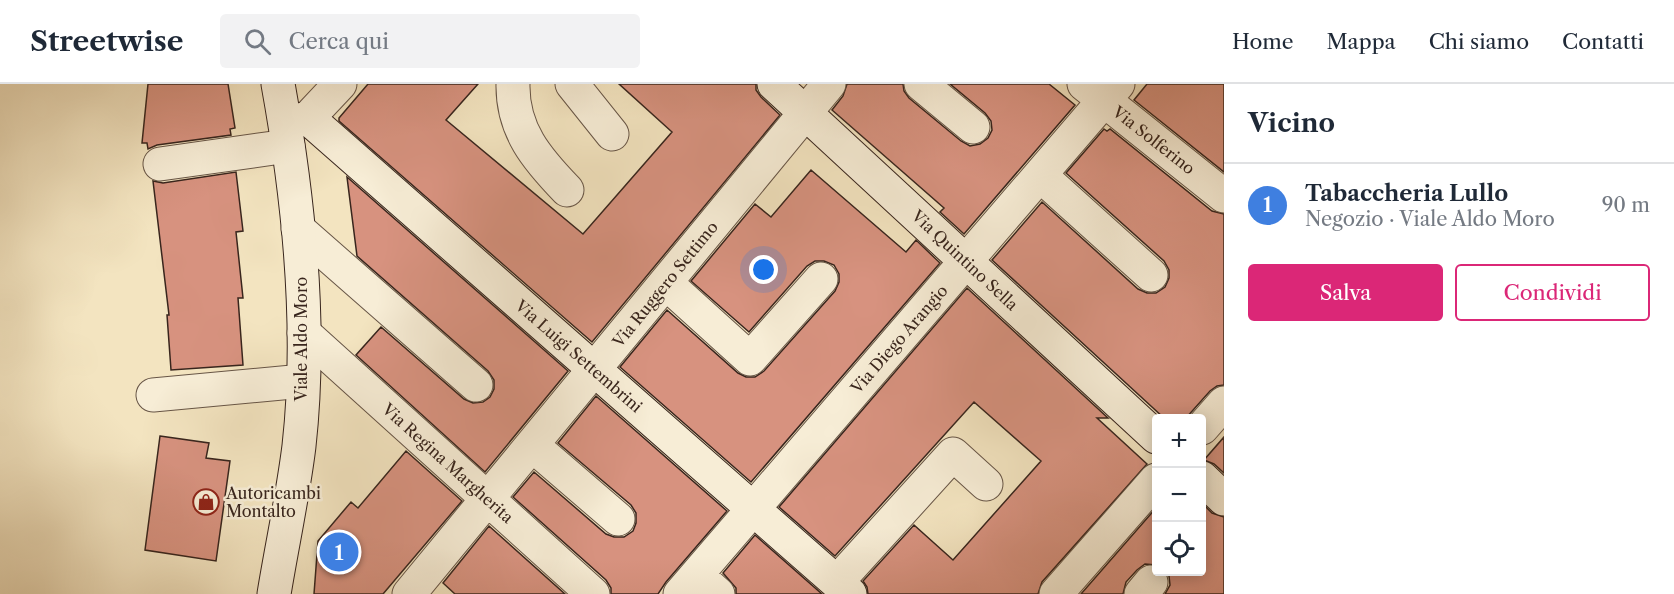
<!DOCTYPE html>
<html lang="it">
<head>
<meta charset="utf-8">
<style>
  :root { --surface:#fff; --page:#f2f2f3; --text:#1f2937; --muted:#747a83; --line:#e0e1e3; --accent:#db2777 }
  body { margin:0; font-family:"Libre Caslon Text",serif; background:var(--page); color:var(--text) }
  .controls { position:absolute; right:18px; bottom:18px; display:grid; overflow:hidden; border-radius:6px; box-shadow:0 3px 15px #0003 }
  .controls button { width:54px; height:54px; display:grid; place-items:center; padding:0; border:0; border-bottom:2px solid var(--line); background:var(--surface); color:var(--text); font:30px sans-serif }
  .you { position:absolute; left:764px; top:186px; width:21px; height:21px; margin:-15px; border:4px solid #fff; border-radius:50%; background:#1a73e8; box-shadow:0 0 0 9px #1a73e833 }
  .badge { display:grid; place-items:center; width:39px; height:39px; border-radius:50%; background:var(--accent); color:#fff; font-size:20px; font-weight:700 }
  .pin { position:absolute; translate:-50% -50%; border:3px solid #fff; box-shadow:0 2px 6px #0006 }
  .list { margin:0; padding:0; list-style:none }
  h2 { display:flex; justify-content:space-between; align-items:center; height:78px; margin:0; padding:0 24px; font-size:26px }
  h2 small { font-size:20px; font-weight:400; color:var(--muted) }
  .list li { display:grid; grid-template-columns:39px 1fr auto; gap:18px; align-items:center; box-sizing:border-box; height:84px; padding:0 24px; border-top:2px solid var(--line) }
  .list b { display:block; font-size:22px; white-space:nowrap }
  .list p { margin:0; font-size:20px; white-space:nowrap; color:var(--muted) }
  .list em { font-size:20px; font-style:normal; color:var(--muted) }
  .actions { display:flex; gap:12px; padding:18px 24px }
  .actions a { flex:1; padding:14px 0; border:2px solid var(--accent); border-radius:6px; text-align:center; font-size:21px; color:var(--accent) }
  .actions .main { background:var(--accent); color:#fff }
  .icon { flex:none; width:33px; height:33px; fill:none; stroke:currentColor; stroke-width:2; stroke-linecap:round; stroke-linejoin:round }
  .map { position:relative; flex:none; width:1224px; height:510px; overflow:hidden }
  header { display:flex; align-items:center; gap:36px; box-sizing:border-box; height:84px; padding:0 30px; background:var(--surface); border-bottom:2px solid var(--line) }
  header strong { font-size:28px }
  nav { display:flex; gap:33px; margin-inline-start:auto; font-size:21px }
  .search { width:420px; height:54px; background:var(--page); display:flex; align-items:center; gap:15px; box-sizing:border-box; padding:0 21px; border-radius:6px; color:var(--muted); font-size:22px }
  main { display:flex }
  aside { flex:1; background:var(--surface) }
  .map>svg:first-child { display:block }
</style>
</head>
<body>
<header>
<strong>Streetwise</strong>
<div class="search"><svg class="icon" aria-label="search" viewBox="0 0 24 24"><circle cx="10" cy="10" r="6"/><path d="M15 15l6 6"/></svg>Cerca qui</div>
<nav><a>Home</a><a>Mappa</a><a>Chi siamo</a><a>Contatti</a></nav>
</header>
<main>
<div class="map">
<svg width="1224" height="510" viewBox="0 0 1224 510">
  <rect width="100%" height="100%" fill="#f3e4c0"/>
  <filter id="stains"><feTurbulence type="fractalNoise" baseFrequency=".00333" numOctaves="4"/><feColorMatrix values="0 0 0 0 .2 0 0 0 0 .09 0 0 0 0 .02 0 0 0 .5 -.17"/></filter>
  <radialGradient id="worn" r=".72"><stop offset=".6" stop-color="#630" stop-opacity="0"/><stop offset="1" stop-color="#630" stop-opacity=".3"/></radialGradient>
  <path fill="#d7927f" stroke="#38251d" stroke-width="1.5" d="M 148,0 L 228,0 L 235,44 L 230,45 L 231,51 L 157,61 L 148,65 L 147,59 L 142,59 Z
    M 368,0 L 478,0 L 446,36 L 583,150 L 672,48 L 619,0 L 756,0 L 756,6 L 761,13 L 780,31 L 592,258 L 339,37 L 339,34 Z
    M 847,0 L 903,0 L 904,7 L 909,14 L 961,57 L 970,62 L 980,60 L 988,54 L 992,46 L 991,37 L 985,29 L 950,0 L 1049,0 L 1075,21 L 964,150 L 940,128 L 944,124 L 832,26 L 843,12 Z
    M 1147,0 L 1224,0 L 1224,88 L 1134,16 Z
    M 1104,45 L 1107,47 L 1110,45 L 1212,127 L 1224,130 L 1224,301 L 1217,302 L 1210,307 L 1186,334 L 1164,334 L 992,176 L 1042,118 L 1138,205 L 1147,209 L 1156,209 L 1165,203 L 1169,194 L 1169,186 L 1164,177 L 1066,89 Z
    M 811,86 L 906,168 L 916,156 L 940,179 L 751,398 L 620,283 L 667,226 L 738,289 L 746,293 L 755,293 L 764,287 L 835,207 L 839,198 L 839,190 L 834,181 L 824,177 L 815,177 L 807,182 L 749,248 L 691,197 L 755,120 L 771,133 Z
    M 236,88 L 243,147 L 236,148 L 243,214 L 238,214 L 243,281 L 171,286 L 167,231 L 169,231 L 153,97 L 163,99 Z
    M 347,93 L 568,287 L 485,388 L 356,271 L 381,243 L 464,315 L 473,319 L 483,318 L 490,313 L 494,305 L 494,296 L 488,287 L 357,172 Z
    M 967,204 L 1108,334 L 1097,334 L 1147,380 L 1042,498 L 1038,510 L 868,510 L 867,503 L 863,497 L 914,441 L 953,476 L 1041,377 L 974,318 L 835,472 L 779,423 Z
    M 596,312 L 727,427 L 666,498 L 658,510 L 611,510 L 611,504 L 606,496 L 513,413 L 534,388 L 606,450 L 614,453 L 624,453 L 633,447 L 636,439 L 636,429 L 631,421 L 558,359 Z
    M 160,352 L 209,359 L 206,374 L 230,377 L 216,477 L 145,466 Z
    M 1224,353 L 1224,389 L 1214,380 L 1204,376 Z
    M 406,367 L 462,417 L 383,510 L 314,510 L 318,457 L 351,418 L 358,424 Z
    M 1202,419 L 1212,429 L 1224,433 L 1224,510 L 1165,510 L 1170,501 L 1169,492 L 1166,488 L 1202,488 Z
    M 1156,424 L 1156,481 L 1145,480 L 1137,486 L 1126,498 L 1123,510 L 1081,510 Z
    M 489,442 L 565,510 L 455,510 L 443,499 Z
    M 755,451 L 822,510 L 736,510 L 736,504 L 723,489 Z"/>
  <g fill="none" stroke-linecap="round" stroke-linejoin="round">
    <g stroke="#675546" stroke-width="35">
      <path id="street" d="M 513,0 C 512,46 537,75 567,106
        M 572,0 L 612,50
        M 921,0 L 973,43
        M 1084,0 L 1224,112
        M 308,34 L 340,0
        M 160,80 L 288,62
        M 1040,91 L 1151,191
        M 298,145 L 476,301
        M 666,199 L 750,275 L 821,195
        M 304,249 L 593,510
        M 153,311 L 303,297
        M 1202,344 L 1224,319
        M 532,361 L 618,435
        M 697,491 L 718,510
        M 837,498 L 953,370 L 986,400
        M 409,510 L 829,0
        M 680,510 L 1118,0
        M 1056,510 L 1156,396
        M 1141,510 L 1151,498"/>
    </g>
    <g stroke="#38251d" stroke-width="35">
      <path id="secondary" d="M 774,0 L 1156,353
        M 285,39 L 308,34 L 850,510
        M 1202,394 L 1224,415
        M 274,510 C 282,461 293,411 299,362 C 312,245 299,116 278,0"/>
    </g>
    <use href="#street" stroke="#f7edd6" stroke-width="33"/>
    <use href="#secondary" stroke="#f7edd6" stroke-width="33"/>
  </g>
  <defs>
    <g id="shop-ring" transform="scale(1.35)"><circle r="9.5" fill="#f7edd6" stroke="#8f2418" stroke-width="1.5"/><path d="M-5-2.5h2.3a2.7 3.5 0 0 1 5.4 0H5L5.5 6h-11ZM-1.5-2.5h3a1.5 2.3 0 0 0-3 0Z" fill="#8f2418"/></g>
  </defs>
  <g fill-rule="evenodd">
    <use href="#shop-ring" x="206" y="418"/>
  </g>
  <g text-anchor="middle" stroke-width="5" stroke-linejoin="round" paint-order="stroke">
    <g font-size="16" fill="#38251d" stroke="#f7edd6">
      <text transform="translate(1154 56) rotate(38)" y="6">Via Solferino</text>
      <text transform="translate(965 176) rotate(43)" y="6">Via Quintino Sella</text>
      <text transform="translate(665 200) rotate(-51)" y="6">Via Ruggero Settimo</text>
      <text transform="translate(301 255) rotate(-90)" y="6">Viale Aldo Moro</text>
      <text transform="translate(899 255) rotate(-49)" y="6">Via Diego Arangio</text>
      <text transform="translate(579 272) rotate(41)" y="6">Via Luigi Settembrini</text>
      <text transform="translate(448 379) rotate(42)" y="6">Via Regina Margherita</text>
    </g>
    <g font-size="16" fill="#38251d" stroke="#f7edd6" text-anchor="start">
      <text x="226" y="415">Autoricambi<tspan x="226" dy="18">Montalto</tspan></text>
    </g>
  </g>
  <rect width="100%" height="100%" filter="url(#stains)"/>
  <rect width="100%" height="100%" fill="url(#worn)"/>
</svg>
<div class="controls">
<button>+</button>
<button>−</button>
<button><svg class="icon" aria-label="locate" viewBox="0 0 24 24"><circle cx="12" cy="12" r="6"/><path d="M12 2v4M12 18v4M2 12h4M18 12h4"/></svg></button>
</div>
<div class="you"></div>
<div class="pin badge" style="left:339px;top:468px;background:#3f7fe0">1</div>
</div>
<aside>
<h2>Vicino<small></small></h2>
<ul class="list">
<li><span class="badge" style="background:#3f7fe0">1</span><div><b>Tabaccheria Lullo</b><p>Negozio · Viale Aldo Moro</p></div><em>90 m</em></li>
</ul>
<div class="actions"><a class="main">Salva</a><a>Condividi</a></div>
</aside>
</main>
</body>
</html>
